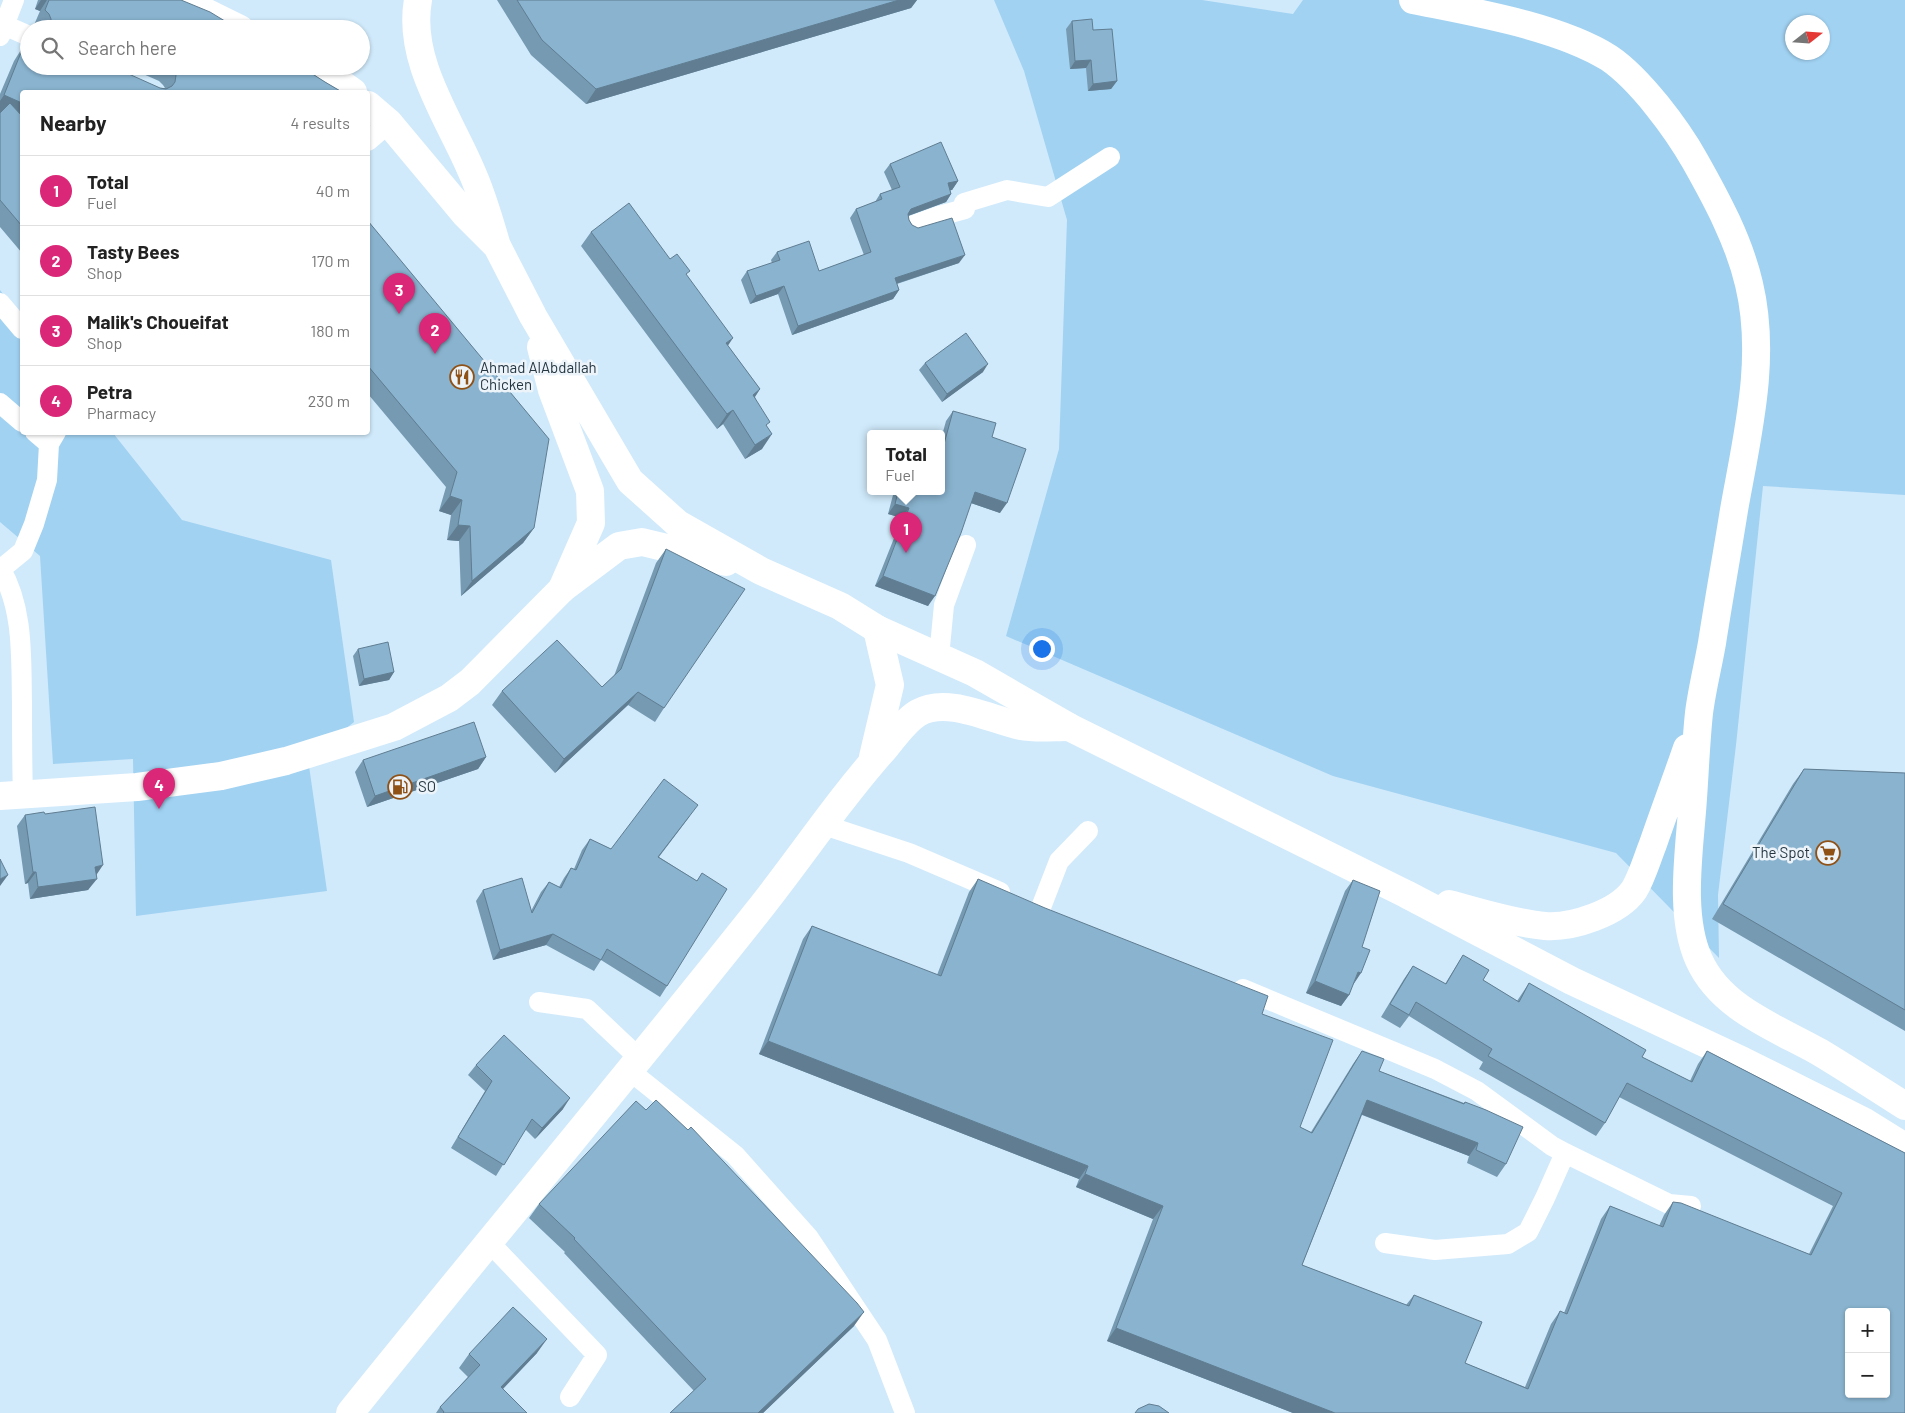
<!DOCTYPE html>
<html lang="en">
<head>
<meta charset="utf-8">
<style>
  :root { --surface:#fff; --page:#f2f2f2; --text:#222; --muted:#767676; --line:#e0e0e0; --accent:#db2777 }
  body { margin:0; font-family:Barlow,sans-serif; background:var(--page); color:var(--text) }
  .controls { position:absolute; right:15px; bottom:15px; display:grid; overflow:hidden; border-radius:5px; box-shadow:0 1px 4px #0004 }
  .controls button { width:45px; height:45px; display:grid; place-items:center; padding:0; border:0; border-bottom:1px solid var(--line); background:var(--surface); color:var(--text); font:25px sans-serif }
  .compass { position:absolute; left:1785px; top:15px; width:45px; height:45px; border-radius:50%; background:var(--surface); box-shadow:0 1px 4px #0004; rotate:73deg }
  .you { position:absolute; left:1041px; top:648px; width:18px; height:18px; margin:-12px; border:4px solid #fff; border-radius:50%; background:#1a73e8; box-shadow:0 0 0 8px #1a73e833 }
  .badge { display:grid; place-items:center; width:32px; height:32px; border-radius:50%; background:var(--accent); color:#fff; font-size:16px; font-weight:700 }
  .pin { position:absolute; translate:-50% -41px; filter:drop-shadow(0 1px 2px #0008) }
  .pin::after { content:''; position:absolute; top:26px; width:18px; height:15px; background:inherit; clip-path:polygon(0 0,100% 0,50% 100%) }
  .popup { position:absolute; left:867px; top:430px; width:78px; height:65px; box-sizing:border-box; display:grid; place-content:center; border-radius:5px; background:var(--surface); filter:drop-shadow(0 1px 4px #0005); font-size:16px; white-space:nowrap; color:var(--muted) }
  .popup b { font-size:19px; color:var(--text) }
  .popup::after { content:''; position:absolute; left:50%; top:100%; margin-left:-10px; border:10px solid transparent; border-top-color:var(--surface) }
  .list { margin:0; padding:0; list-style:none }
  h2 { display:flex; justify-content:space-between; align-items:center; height:65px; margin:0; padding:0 20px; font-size:21px }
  h2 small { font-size:16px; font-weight:400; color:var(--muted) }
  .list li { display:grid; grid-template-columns:32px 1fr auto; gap:15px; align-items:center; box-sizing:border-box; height:70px; padding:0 20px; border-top:1px solid var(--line) }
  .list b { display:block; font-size:19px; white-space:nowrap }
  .list p { margin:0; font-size:16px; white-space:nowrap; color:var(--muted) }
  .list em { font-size:16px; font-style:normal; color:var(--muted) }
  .icon { flex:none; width:28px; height:28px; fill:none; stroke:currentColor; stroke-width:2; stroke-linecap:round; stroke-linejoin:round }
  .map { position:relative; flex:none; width:1905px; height:1413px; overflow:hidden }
  .search { position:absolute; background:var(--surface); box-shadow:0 1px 4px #0004; left:20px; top:20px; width:350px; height:55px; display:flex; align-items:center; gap:12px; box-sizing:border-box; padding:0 18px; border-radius:28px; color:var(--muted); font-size:19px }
  .panel { position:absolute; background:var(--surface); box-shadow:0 1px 4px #0004; left:20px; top:90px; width:350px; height:345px; border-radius:5px }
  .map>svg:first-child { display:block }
</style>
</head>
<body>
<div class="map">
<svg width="1905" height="1413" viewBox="0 0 1905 1413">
  <rect width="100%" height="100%" fill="#d0eafb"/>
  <path fill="#a1d2f2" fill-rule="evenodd" d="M 994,0 L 1202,0 L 1293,14 L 1303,0 L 1905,0 L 1905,495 L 1763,486 L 1736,745 L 1718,895 L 1719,958 L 1616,853 L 1333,776 L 1006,636 L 1059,449 L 1067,220 L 1024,71 ZM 1792,22 L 1822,22 L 1822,52 L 1792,52 Z
    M 0,290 L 22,319 L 22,432 L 113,433 L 182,520 L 331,560 L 354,722 L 308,759 L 327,891 L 136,916 L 133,759 L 53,764 L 40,556 L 0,522 Z"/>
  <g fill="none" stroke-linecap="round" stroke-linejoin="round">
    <path stroke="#fff" stroke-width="20" d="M 4,25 L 29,36
      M 0,36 L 14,0
      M 368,141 L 389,123
      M 964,203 L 1007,190 L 1048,197 L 1110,157
      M 914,225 L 939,216 L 965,209
      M 0,303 L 22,329
      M 0,403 L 22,422
      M 35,432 L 49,444
      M 0,568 C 24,608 21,658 22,703 C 22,734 22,764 23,795
      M 1,569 L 23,551 L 34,524 L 47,480 L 49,444 L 56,432
      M 939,657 L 944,605 L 966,545
      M 824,825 L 909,853 L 1000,892
      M 1040,910 L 1059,861 L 1088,831
      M 1243,989 L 1435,1069 L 1477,1091 L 1552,1146 L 1565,1153 L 1669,1204 L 1691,1206
      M 539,1002 L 587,1009 L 640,1059
      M 630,1071 L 735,1155 L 809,1238 L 877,1340 L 905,1413
      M 488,1241 L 597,1355 L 570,1397
      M 1385,1243 L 1435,1250 L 1508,1244 L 1528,1232 L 1545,1198 L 1565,1153"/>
    <path stroke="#fff" stroke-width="28" d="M 873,757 L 890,685 L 877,629
      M 350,1413 C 485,1245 624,1080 758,911 C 801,857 839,799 885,748 C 895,736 905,721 918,713 C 948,696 991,720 1021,726 C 1036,729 1053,727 1069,727"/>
    <path stroke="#fff" stroke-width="28" d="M 0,796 L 137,787 L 221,776 L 286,761 L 394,727 L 449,698 L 470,682 L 562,589"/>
    <path stroke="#fff" stroke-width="28" d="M 181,0 L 240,29
      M 418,0 C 407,60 449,118 471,170 C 482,194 489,219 496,243
      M 1413,0 C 1472,12 1558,26 1609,58 C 1640,79 1677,129 1695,161 C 1717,200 1739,241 1749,284 C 1767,359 1747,436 1734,510 C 1727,554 1719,598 1712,643 C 1708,666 1702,689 1699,713 C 1696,741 1695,770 1693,798 C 1690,847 1678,914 1699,960 C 1721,1009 1777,1028 1821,1053 C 1849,1070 1877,1088 1905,1106
      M 316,66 L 353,92
      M 368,105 L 389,123 L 465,214 L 497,246 L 533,316 L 630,481 L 678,524 L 761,571 L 840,606 L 877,629 L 975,673 L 1069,727 L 1406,894 L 1572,981 L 1743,1061 L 1865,1122 L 1905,1147
      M 541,347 L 552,390 L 590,491 L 591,523 L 562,589
      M 563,588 L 619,546 L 642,542 L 726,562
      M 1449,904 C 1480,912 1513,923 1545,926 C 1572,928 1618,913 1634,890 C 1642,877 1647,859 1653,844 C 1664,812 1676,780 1687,748"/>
  </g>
  <path fill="#769ab2" d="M 38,0 L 181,0 L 238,29 L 38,29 L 34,25 L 40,11 L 35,9 Z
    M 497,0 L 917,0 L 911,8 L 586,104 L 531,55 Z
    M 1072,21 L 1093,30 L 1117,81 L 1111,89 L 1088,91 L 1086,68 L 1070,69 L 1066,29 Z
    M 29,43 L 29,66 L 160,88 L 165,88 L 163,85 L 159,81 L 125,66 L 305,66 L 311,73 L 325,82 L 342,92 L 22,92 L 22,253 L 0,227 L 0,94 L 14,61 L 24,45 L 26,46 Z
    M 890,164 L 958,181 L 952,190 L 950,190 L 951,194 L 946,202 L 908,216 L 909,220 L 912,225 L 959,263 L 897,284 L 899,290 L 893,299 L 792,335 L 778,294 L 750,304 L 741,280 L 747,271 L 772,263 L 771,260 L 777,252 L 819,271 L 864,255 L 850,218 L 856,209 L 875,202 L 880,194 L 892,190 L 884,172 Z
    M 368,221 L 534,528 L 523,543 L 461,596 L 459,541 L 447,540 L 451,515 L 439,511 L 446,487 L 368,394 Z
    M 591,232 L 670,259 L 687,276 L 728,346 L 760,389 L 755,397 L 767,427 L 762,449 L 745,459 L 723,424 L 717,429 L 581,246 Z
    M 925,363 L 983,372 L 942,402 L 919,370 Z
    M 953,411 L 992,437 L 1000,513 L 971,503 L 928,606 L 875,586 L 902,518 L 888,514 L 893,495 L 895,492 L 922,492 L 925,493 L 925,492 L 941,492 L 941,439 L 946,421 Z
    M 666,549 L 664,708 L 655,722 L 628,705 L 555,773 L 492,705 L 502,691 L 602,687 L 614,676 L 656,563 Z
    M 358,649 L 394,672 L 389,680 L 359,686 L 353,656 Z
    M 486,757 L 478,769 L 367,807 L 355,772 L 363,760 Z
    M 1804,769 L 1905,773 L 1905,1031 L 1712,919 L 1793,784 Z
    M 45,814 L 96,876 L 88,890 L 30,899 L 28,883 L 25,884 L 17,826 L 25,815 Z
    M 690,816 L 659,857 L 697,881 L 702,873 L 667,986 L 660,997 L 601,960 L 594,971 L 546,945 L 493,960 L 476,901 L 483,890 L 531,911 L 541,892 L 549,882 L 559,887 L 564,878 L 571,868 L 574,869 L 582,850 L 590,839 L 611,849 Z
    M 978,879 L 1262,1014 L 1300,1127 L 1311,1132 L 1353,1064 L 1362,1051 L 1379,1071 L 1464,1103 L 1465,1102 L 1506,1164 L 1497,1177 L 1467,1163 L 1469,1156 L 1362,1115 L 1302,1265 L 1406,1305 L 1414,1295 L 1465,1363 L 1525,1387 L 1551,1324 L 1560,1311 L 1564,1313 L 1601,1219 L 1610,1206 L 1659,1226 L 1664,1215 L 1673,1202 L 1809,1254 L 1833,1206 L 1619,1097 L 1605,1123 L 1596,1136 L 1479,1069 L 1483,1062 L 1409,1016 L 1400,1028 L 1381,1017 L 1404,979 L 1413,966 L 1445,984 L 1463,955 L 1483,980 L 1517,1001 L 1529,983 L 1642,1057 L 1690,1081 L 1698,1064 L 1707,1051 L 1905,1153 L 1905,1413 L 1293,1413 L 1107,1341 L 1153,1219 L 1076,1187 L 1079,1179 L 759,1054 L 803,939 L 812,926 L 937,975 L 969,892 Z
    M 1353,880 L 1362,947 L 1353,984 L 1349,995 L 1341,1006 L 1306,993 L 1345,891 Z
    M 476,1065 L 563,1109 L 535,1139 L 525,1129 L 496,1176 L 451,1148 L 485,1091 L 468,1075 Z
    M 539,1204 L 854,1326 L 763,1413 L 670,1413 L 694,1391 L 564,1253 L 565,1252 L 529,1218 Z
    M 537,1353 L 503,1389 L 527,1413 L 436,1413 L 440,1407 L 468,1377 L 459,1368 L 469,1354 Z"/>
  <path fill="#607d91" d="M 41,0 L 47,0 L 40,11 L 35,9 Z
    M 899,0 L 917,0 L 911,8 L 586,104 L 596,89 Z
    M 1091,60 L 1086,68 L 1070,69 L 1075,61 Z
    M 1117,81 L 1111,89 L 1088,91 L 1093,84 Z
    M 4,95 L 22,103 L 22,123 L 0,113 L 0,101 Z
    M 958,181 L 952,190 L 942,192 L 948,183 Z
    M 951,194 L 946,202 L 905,217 L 911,209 Z
    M 965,255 L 959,263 L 889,286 L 895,278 Z
    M 784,286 L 778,294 L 750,304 L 756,296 Z
    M 899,290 L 893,299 L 792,335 L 798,326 Z
    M 733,338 L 723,353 L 726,343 Z
    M 988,364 L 983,372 L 942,402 L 947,394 Z
    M 760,389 L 750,404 L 753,395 Z
    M 733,410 L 723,424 L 717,429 L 727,414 Z
    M 772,434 L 762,449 L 745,459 L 755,445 Z
    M 975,492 L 1007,503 L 1000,513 L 968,502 Z
    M 450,496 L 462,500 L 451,515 L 439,511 Z
    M 895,504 L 909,508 L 902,518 L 888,514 Z
    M 458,525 L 470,526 L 459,541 L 447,540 Z
    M 534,528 L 523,543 L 461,596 L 472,581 Z
    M 883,576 L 935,596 L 928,606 L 875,586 Z
    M 394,672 L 389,680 L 359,686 L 364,679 Z
    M 638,692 L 628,705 L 555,773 L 564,759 Z
    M 486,757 L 478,769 L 367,807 L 375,796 Z
    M 103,865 L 95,877 L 95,867 Z
    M 33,872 L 36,872 L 28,883 L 25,884 Z
    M 8,875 L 0,886 L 0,879 Z
    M 97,879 L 88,890 L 30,899 L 38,887 Z
    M 553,934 L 546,945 L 493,960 L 500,950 Z
    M 1358,972 L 1361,973 L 1353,985 Z
    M 1315,981 L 1349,995 L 1341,1006 L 1306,993 Z
    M 768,1041 L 1088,1166 L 1079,1179 L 759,1054 Z
    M 570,1098 L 563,1109 L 535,1139 L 542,1128 Z
    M 1367,1100 L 1478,1143 L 1469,1156 L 1358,1113 Z
    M 1085,1174 L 1163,1206 L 1153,1219 L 1076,1187 Z
    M 864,1312 L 854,1326 L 763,1413 L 758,1413 Z
    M 1116,1328 L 1335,1413 L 1293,1413 L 1107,1341 Z
    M 547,1339 L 537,1353 L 491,1401 L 501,1387 Z"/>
  <path fill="#89b3cf" stroke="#607d91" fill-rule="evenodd" d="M 49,0 L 181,0 L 210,12 L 238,29 L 48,29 L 51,25 L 51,19 L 49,14 L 45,10 Z
    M 517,0 L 899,0 L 596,89 L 542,40 Z
    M 1092,19 L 1093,30 L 1112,29 L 1117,81 L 1093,84 L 1091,60 L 1075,61 L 1072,21 Z
    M 24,45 L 29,47 L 29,66 L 111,66 L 160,88 L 166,89 L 172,86 L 175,82 L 176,75 L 174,70 L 170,66 L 305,66 L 313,71 L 311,73 L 325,82 L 342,92 L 22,92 L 22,103 L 4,95 Z
    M 10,103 L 22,116 L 22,226 L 0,200 L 0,113 Z
    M 941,142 L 958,181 L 948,183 L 951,194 L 911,209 L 908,214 L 909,220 L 912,225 L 918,228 L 952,218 L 965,255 L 895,278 L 899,290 L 798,326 L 784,286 L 756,296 L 747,271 L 780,260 L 777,252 L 809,241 L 819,271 L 871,252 L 856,209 L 882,199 L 880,194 L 900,187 L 890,164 Z
    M 629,203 L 670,259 L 677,254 L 690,271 L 686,274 L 733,338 L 726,343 L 760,389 L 753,395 L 770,422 L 766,425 L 772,434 L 755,445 L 733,410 L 727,414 L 591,232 Z
    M 368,221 L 549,439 L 534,528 L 472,581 L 470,526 L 458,525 L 462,500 L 450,496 L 457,472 L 368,366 Z
    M 966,333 L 988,364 L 947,394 L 925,363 Z
    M 953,411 L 996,423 L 992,437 L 1026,449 L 1007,503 L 975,492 L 961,533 L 935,596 L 883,576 L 909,508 L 895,504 L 898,492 L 922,492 L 928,494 L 929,492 L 941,492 L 941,455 Z
    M 666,549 L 745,589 L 664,708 L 638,692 L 564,759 L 502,691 L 557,640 L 602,687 L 621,669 Z
    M 388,642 L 394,672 L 364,679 L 358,649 Z
    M 474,722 L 486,757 L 375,796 L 363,760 Z
    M 1804,769 L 1905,773 L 1905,1010 L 1723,904 Z
    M 664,779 L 698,805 L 658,857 L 697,881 L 702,873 L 727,889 L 667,986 L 607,949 L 601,960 L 553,934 L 500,950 L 483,890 L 522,878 L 532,913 L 549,882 L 561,888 L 571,868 L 576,870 L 590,839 L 611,849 Z
    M 95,807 L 103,865 L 95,867 L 97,879 L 38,887 L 36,872 L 33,872 L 25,815 L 44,812 L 45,814 Z
    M 0,859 L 8,875 L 0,879 Z
    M 978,879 L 1045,908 L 1268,996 L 1262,1014 L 1333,1040 L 1300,1127 L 1312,1133 L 1362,1051 L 1384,1059 L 1379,1071 L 1464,1104 L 1465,1102 L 1486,1110 L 1523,1127 L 1506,1164 L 1476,1150 L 1478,1143 L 1367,1100 L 1302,1265 L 1409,1306 L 1414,1295 L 1482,1322 L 1465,1363 L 1528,1389 L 1560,1311 L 1567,1314 L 1610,1206 L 1663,1227 L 1673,1202 L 1681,1203 L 1811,1255 L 1842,1193 L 1627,1083 L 1605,1123 L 1488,1056 L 1492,1049 L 1416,1002 L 1409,1015 L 1390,1004 L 1413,966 L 1446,984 L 1463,955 L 1489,970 L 1483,980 L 1519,1002 L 1529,983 L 1646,1050 L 1642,1057 L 1692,1082 L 1707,1051 L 1905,1153 L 1905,1413 L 1335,1413 L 1116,1328 L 1163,1206 L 1085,1174 L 1088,1166 L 768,1041 L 812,926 L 941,976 ZM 1849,1312 L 1886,1312 L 1886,1394 L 1849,1394 Z
    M 1353,880 L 1380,891 L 1362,947 L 1370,950 L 1361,973 L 1358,972 L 1349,995 L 1315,981 Z
    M 504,1035 L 570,1098 L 542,1128 L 532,1119 L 504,1165 L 458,1137 L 492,1081 L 476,1065 Z
    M 656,1100 L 688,1130 L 691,1127 L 857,1303 L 864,1312 L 758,1413 L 670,1413 L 706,1379 L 574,1239 L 575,1238 L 539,1204 L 636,1101 L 646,1110 Z
    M 513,1307 L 547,1339 L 501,1387 L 527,1413 L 443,1413 L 444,1412 L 440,1407 L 480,1365 L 469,1354 Z
    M 1149,1404 L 1159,1406 L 1169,1413 L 1135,1413 L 1138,1409 Z"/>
  <defs>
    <g id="restaurant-ring" transform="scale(1.25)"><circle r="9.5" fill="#ecf4fa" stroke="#905117" stroke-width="1.5"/><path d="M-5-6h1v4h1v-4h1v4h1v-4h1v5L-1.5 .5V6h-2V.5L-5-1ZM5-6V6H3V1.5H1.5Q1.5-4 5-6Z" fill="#905117"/></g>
    <g id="fuel-ring" transform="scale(1.25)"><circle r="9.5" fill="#ecf4fa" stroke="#905117" stroke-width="1.5"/><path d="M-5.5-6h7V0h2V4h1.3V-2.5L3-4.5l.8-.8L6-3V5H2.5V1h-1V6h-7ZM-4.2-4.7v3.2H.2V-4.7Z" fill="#905117"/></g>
    <g id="supermarket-ring" transform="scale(1.25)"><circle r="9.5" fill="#ecf4fa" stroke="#905117" stroke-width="1.5"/><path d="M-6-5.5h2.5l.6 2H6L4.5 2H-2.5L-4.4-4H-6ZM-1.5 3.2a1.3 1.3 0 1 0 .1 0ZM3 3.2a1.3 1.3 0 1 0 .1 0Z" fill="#905117"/></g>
  </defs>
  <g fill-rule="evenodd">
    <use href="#restaurant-ring" x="462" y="377"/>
    <use href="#fuel-ring" x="400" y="787"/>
    <use href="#supermarket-ring" x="1828" y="853"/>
  </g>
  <g text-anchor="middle" stroke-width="5" stroke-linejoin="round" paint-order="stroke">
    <g font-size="15" fill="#263742" stroke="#ecf4fa" text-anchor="start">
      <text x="480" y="373">Ahmad AlAbdallah<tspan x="480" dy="17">Chicken</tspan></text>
      <text x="418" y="792">SO</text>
      <text x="1810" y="858" text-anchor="end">The Spot</text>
    </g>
  </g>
</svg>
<div class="controls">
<button>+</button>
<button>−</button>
</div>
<svg class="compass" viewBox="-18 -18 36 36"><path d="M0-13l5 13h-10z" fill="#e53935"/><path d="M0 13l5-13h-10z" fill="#767676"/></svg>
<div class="you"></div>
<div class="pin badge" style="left:906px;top:553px">1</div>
<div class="popup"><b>Total</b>Fuel</div>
<div class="pin badge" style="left:435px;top:354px">2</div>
<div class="pin badge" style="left:399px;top:314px">3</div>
<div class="pin badge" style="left:159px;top:809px">4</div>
<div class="search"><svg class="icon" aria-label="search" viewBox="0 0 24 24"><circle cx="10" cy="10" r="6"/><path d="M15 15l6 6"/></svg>Search here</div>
<section class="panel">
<h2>Nearby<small>4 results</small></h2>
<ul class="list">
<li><span class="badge">1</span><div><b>Total</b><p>Fuel</p></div><em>40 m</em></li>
<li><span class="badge">2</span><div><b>Tasty Bees</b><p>Shop</p></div><em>170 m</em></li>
<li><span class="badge">3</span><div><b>Malik's Choueifat</b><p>Shop</p></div><em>180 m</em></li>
<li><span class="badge">4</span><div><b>Petra</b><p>Pharmacy</p></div><em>230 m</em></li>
</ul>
</section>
</div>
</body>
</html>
